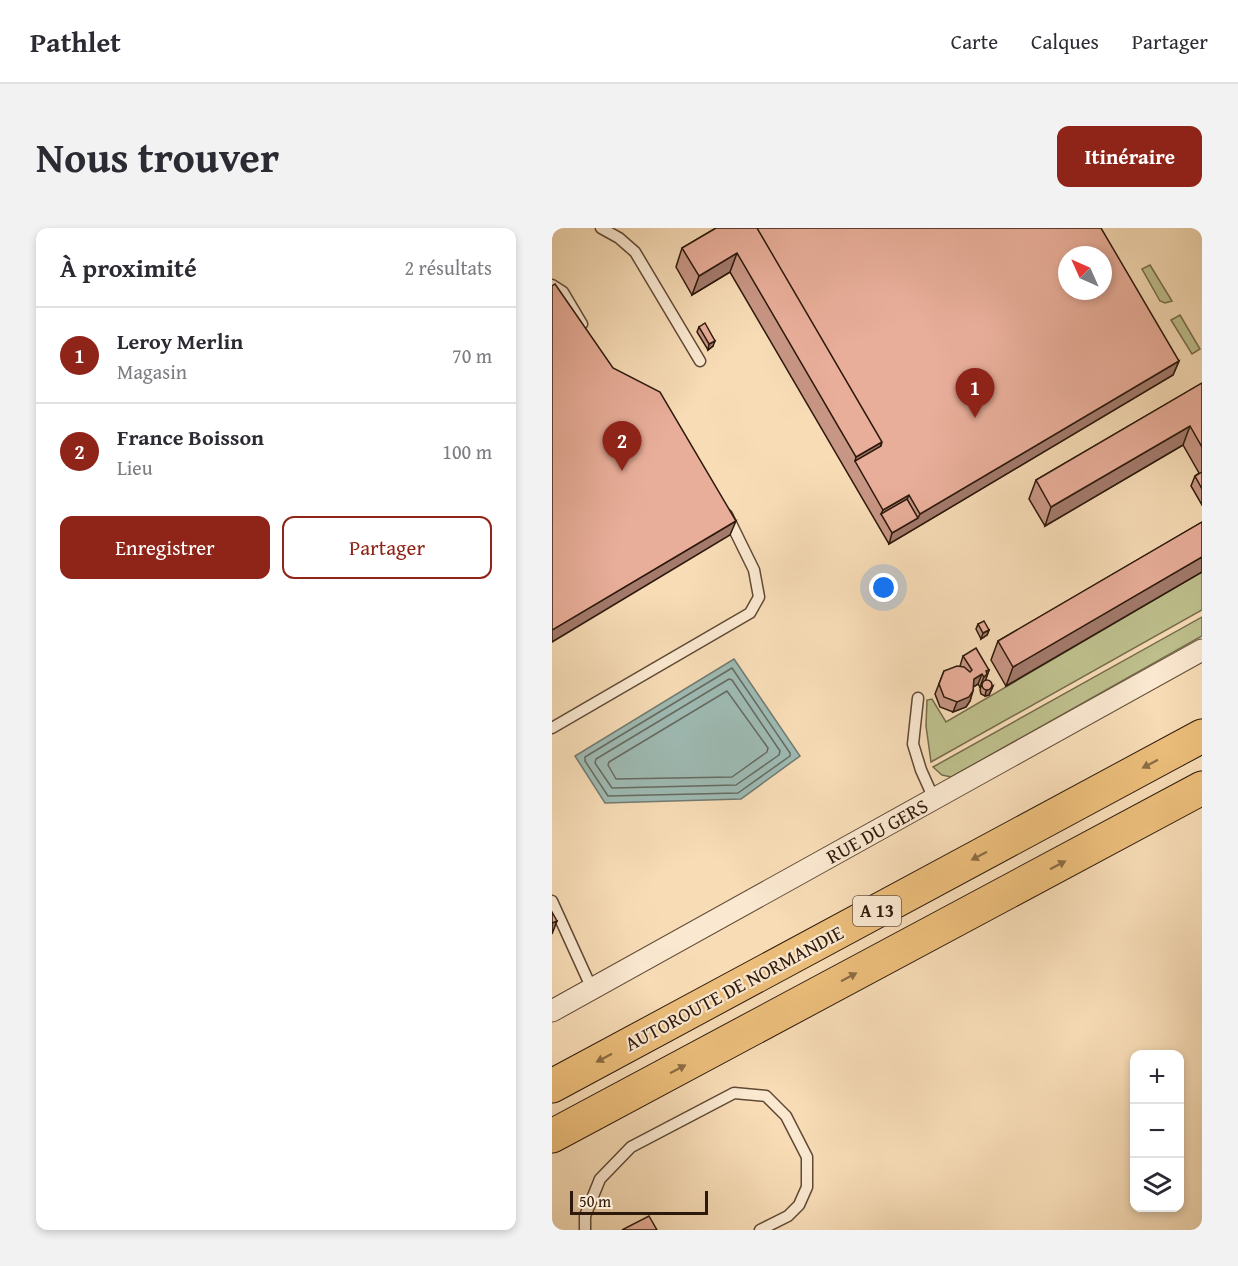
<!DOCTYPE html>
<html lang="fr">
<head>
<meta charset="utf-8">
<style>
  :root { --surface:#fff; --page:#f2f2f3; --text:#2b2b33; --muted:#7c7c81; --line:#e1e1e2; --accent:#8f2418 }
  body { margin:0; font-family:"Gentium Book Plus",serif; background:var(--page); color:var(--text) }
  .controls { position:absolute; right:18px; bottom:18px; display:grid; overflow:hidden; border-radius:12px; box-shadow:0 3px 9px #0003 }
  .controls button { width:54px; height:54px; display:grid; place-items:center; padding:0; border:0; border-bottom:2px solid var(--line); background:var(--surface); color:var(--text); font:30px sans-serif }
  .compass { position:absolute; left:506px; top:18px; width:54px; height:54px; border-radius:50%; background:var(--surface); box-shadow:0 3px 9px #0003; rotate:315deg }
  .scale { position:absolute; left:18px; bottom:15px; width:138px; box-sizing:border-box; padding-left:6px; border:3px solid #2d190c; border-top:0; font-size:16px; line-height:21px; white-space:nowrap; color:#2d190c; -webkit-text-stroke:4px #fae8d0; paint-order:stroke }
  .you { position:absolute; left:332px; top:360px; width:21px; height:21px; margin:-15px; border:4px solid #fff; border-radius:50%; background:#1a73e8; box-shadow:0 0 0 9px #1a73e833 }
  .badge { display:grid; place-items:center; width:39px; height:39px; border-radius:50%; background:var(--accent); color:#fff; font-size:20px; font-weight:700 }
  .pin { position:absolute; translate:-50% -50px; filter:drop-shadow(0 2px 3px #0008) }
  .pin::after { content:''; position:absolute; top:32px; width:21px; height:18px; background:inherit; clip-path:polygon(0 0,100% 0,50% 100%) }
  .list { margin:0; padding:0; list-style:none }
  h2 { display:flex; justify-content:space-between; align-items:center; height:78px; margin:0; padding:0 24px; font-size:26px }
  h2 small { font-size:20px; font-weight:400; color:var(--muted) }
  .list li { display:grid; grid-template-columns:39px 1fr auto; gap:18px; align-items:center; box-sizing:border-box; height:96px; padding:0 24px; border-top:2px solid var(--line) }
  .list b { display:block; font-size:22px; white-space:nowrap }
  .list p { margin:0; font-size:20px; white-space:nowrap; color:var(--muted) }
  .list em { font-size:20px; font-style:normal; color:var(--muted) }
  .actions { display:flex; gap:12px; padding:18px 24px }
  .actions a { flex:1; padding:14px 0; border:2px solid var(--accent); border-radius:12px; text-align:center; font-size:21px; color:var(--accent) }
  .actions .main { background:var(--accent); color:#fff }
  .icon { flex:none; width:33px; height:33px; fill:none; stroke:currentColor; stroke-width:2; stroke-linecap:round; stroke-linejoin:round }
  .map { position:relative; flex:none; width:650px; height:1002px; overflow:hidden; border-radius:12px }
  header { display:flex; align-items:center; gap:36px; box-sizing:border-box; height:84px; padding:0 30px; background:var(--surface); border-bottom:2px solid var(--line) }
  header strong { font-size:28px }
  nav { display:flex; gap:33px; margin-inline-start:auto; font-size:21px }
  .intro { display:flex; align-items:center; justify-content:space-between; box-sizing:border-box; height:144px; padding:0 36px }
  h1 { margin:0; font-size:42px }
  .button { padding:15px 27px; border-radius:12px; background:var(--accent); color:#fff; font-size:21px; font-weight:700 }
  main { display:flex; gap:36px; padding:0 36px }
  aside { flex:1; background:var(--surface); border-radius:12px; box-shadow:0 3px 9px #0003 }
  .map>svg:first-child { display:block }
</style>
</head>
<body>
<header>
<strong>Pathlet</strong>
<nav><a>Carte</a><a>Calques</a><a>Partager</a></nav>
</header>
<div class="intro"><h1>Nous trouver</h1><a class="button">Itinéraire</a></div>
<main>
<aside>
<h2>À proximité<small>2 résultats</small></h2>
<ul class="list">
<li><span class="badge">1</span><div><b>Leroy Merlin</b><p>Magasin</p></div><em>70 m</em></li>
<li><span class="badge">2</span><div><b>France Boisson</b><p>Lieu</p></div><em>100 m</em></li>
</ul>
<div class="actions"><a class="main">Enregistrer</a><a>Partager</a></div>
</aside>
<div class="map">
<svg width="650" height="1002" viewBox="0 0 650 1002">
  <rect width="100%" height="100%" fill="#f7dcb6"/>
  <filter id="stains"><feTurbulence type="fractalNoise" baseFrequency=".00333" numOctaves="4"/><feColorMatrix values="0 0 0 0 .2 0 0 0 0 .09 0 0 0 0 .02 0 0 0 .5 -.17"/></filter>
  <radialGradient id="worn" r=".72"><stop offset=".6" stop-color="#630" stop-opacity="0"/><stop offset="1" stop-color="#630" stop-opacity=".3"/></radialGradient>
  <path fill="#bec08d" stroke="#766c4c" stroke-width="1.5" d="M 598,37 L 620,73 L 613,75 L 608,73 L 590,41 Z
    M 628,87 L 648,121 L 640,126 L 619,92 Z
    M 650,344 L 650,382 L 379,534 L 374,498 L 375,472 L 380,471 L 394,494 Z
    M 650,389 L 650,408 L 399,549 L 390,547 L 381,539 Z"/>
  <path fill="#9ebab3" stroke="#717a70" stroke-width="1.5" d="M 182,431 L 248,528 L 189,571 L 53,575 L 23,528 Z"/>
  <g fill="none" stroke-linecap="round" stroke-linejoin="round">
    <path stroke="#666a60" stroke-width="1.5" d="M 180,440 L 238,525 L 238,528 L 186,565 L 56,568 L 33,533 L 33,529 Z
      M 177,451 L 180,452 L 228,523 L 227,527 L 184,557 L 60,560 L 43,535 L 44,531 Z
      M 175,463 L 216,520 L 215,524 L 180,549 L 64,551 L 56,537 L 57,534 Z"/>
    <g stroke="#604a36" stroke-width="13">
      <path id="lane" d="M 49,0 L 67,10 L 83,24 L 148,133
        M 0,57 L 11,64 L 30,96
        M 366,470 L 361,516 L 369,542 L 382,571
        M 0,500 L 198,385 L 207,369 L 202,342 L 175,287
        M 0,673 L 40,761
        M 33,1002 L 33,988 L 48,951 L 79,919 L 182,865 L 214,868 L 234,888 L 255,929 L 255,959 L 247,977 L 236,988 L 208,1002"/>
    </g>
    <g stroke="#604a36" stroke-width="23">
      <path id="street" d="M 0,783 L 650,422"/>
    </g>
    <g stroke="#2d190c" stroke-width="35">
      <path id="highway" d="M 0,858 L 650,508
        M 0,908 L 650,560"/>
    </g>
    <use href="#lane" stroke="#fae8d0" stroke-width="10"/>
    <use href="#street" stroke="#fae8d0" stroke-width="21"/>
    <use href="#highway" stroke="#ecbe7b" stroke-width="33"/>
  </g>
  <path fill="#c89684" stroke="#2d190c" stroke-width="1.5" d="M 164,0 L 627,133 L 621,147 L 337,316 L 178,44 L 140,67 L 124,39 L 130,20 Z
    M 147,99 L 161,118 L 156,122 L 145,104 Z
    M 650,155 L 650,277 L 639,258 L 643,248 L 647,245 L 631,217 L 493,298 L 477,271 L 484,252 Z
    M 650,294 L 650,344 L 454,458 L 439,432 L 446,413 Z
    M 426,396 L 437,402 L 435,407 L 429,411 L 424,401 Z
    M 411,428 L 437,442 L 433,453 L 441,458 L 437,467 L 433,468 L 429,466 L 428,462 L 429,458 L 428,459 L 426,456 L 421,459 L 418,473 L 414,479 L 401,484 L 388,479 L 383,466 L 392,443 L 408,439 L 408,438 Z"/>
  <path fill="#a37a6c" stroke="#2d190c" stroke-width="1.5" d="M 185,25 L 178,44 L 140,67 L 147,48 Z
    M 163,113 L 161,118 L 156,122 L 157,116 Z
    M 627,133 L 621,147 L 337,316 L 340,305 L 366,290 L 368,286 Z
    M 638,198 L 631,217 L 493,298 L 499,279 Z
    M 330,214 L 323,233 L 303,233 L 304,229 Z
    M 357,267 L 351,281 L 329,286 L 331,282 Z
    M 184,293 L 178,307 L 0,414 L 0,402 Z
    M 650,329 L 650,344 L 454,458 L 461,439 Z
    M 437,402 L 435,407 L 429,411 L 431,405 Z
    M 437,442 L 432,457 L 428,459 L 434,443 Z
    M 430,446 L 426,456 L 418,461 L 422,451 Z
    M 441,458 L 437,467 L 433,468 L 434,463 Z
    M 421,463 L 418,473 L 414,479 L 401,484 L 405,474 Z
    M 5,693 L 0,706 L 0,695 Z"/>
  <path fill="#e9ae9a" stroke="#2d190c" stroke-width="1.5" fill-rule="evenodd" d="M 164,0 L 205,0 L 330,214 L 304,229 L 185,25 L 147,48 L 130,20 Z
    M 205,0 L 549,0 L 627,133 L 368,286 L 357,267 L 331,282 L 303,233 L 329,218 L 330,214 ZM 515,27 L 551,27 L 551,63 L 515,63 Z
    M 3,56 L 61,140 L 108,164 L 184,293 L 0,402 L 0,58 Z
    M 153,95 L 163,113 L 157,116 L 147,99 Z
    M 650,155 L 650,219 L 638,198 L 499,279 L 484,252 Z
    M 650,244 L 650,261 L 643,248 Z
    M 355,271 L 366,290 L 340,305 L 329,286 Z
    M 650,294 L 650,329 L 461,439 L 446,413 Z
    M 432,393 L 437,402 L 431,405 L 426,396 Z
    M 424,420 L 437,442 L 434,443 L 435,446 L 432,449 L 430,446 L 422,451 L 421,463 L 417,469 L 405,474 L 392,469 L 387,456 L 392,443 L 405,438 L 412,439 L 418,444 L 420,442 L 411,428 Z
    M430 457a5 5 0 1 1 10 0a5 5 0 1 1-10 0Z
    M 0,684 L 5,693 L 0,695 Z
    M 97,988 L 105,1002 L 70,1002 Z"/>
  <defs><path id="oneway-solid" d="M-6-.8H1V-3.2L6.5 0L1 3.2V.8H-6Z" transform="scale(1.5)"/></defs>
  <g fill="#8c6c44">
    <use href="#oneway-solid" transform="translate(598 536) rotate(152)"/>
    <use href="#oneway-solid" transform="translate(427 628) rotate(152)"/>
    <use href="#oneway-solid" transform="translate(506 637) rotate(-28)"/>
    <use href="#oneway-solid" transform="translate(297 749) rotate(-28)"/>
    <use href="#oneway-solid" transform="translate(52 830) rotate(152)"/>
    <use href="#oneway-solid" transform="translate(126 841) rotate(-28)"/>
  </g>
  <g text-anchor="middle" stroke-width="4.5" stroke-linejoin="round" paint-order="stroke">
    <rect fill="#fae8d0" stroke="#6a5747" stroke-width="1.5" x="301" y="668" width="48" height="30" rx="4.5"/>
    <g font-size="18" font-weight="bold" fill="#2d190c">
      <text x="325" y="689">A 13</text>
    </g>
    <g font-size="20" fill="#2d190c" stroke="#fae8d0">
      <text transform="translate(325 603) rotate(-29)" y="7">RUE DU GERS</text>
      <text transform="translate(182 760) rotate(-28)" y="7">AUTOROUTE DE NORMANDIE</text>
    </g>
  </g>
  <rect width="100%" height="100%" filter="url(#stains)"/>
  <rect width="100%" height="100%" fill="url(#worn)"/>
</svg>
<div class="controls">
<button>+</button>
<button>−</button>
<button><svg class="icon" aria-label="layers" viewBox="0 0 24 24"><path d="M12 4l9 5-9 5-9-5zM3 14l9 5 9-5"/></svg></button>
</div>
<svg class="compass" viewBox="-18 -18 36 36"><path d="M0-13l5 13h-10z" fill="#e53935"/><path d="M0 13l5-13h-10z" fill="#7c7c81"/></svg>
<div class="scale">50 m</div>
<div class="you"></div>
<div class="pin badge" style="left:423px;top:190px">1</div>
<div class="pin badge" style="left:70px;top:243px">2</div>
</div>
</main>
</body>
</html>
